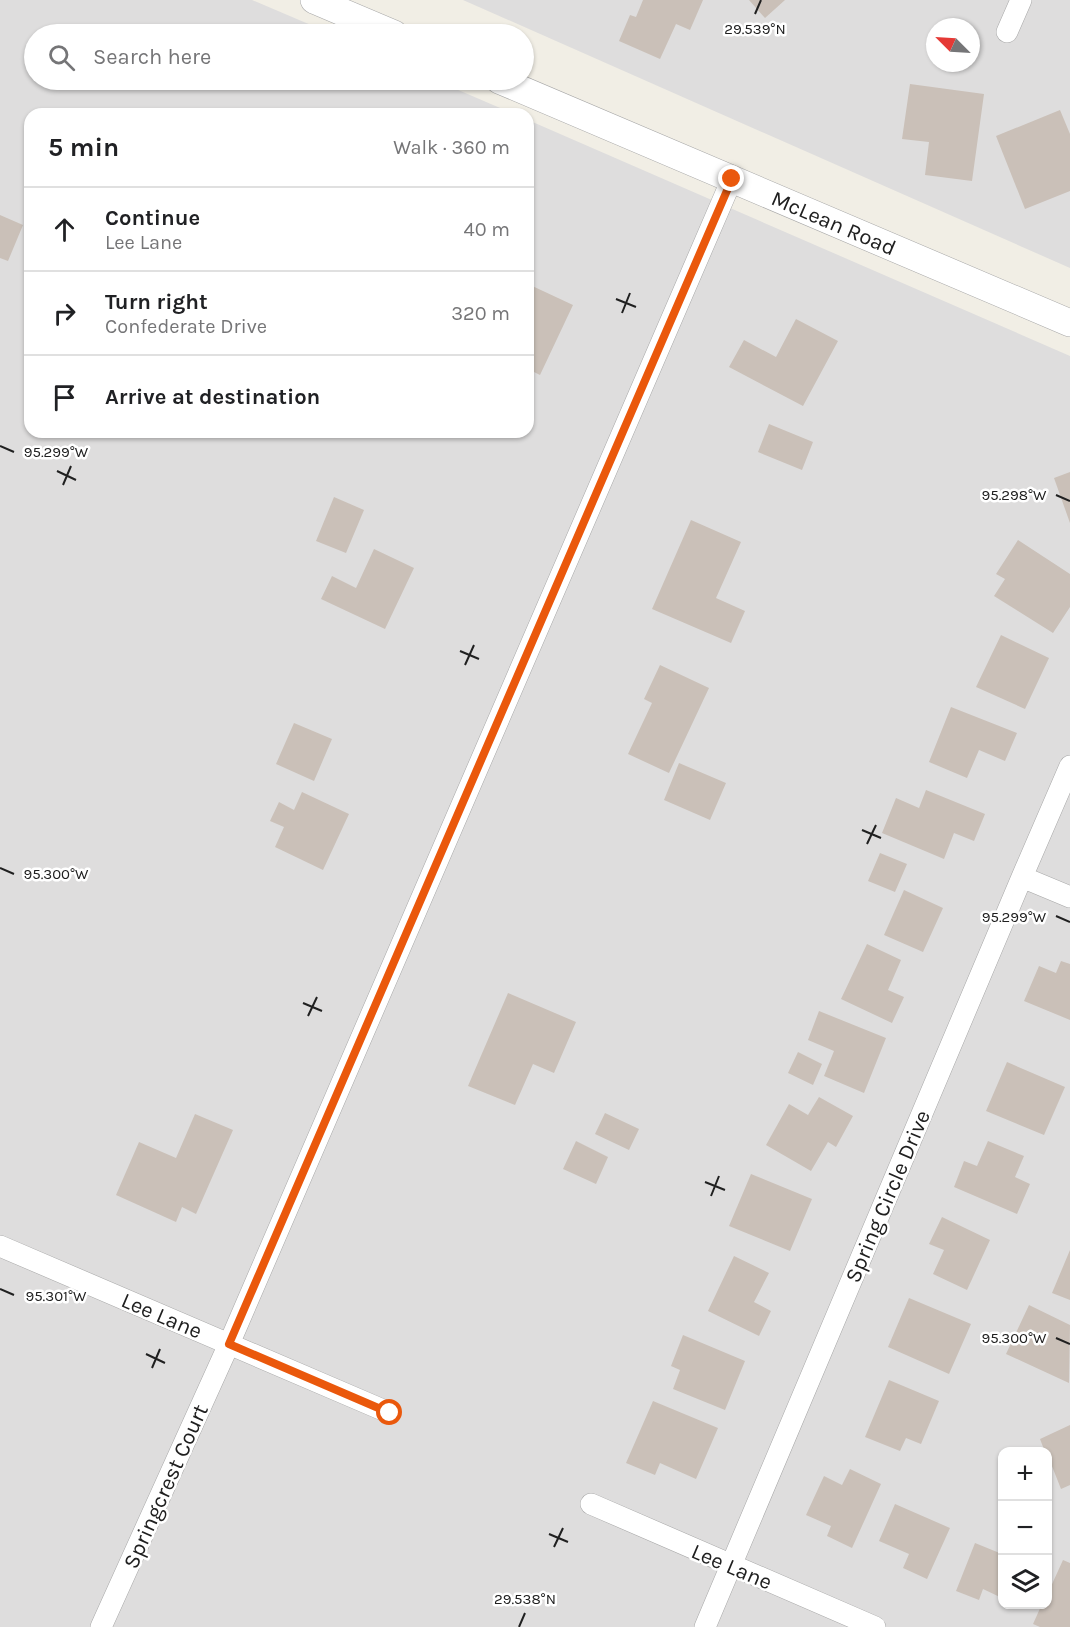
<!DOCTYPE html>
<html lang="en">
<head>
<meta charset="utf-8">
<style>
  :root { --surface:#fff; --page:#f2f2f2; --text:#202124; --muted:#757577; --line:#e0e0e0 }
  body { margin:0; font-family:Karla,sans-serif; background:var(--page); color:var(--text) }
  .controls { position:absolute; right:18px; bottom:18px; display:grid; overflow:hidden; border-radius:12px; box-shadow:0 2px 4px #0004 }
  .controls button { width:54px; height:54px; display:grid; place-items:center; padding:0; border:0; border-bottom:2px solid var(--line); background:var(--surface); color:var(--text); font:30px sans-serif }
  .compass { position:absolute; left:926px; top:18px; width:54px; height:54px; border-radius:50%; background:var(--surface); box-shadow:0 2px 4px #0004; rotate:294deg }
  .stop { position:absolute; width:18px; height:18px; margin:-14px; border:4px solid #ea580c; border-radius:50%; background:#fff }
  .stop.end { background:#ea580c; border-color:#fff; box-shadow:0 2px 6px #0008 }
  .list { margin:0; padding:0; list-style:none }
  h2 { display:flex; justify-content:space-between; align-items:center; height:78px; margin:0; padding:0 24px; font-size:26px }
  h2 small { font-size:20px; font-weight:400; color:var(--muted) }
  .list li { display:grid; grid-template-columns:39px 1fr auto; gap:18px; align-items:center; box-sizing:border-box; height:84px; padding:0 24px; border-top:2px solid var(--line) }
  .list b { display:block; font-size:22px; white-space:nowrap }
  .list p { margin:0; font-size:20px; white-space:nowrap; color:var(--muted) }
  .list em { font-size:20px; font-style:normal; color:var(--muted) }
  .icon { flex:none; width:33px; height:33px; fill:none; stroke:currentColor; stroke-width:2; stroke-linecap:round; stroke-linejoin:round }
  .map { position:relative; flex:none; width:1070px; height:1627px; overflow:hidden }
  .search { position:absolute; background:var(--surface); box-shadow:0 2px 4px #0004; left:24px; top:24px; width:510px; height:66px; display:flex; align-items:center; gap:15px; box-sizing:border-box; padding:0 21px; border-radius:33px; color:var(--muted); font-size:22px }
  .panel { position:absolute; background:var(--surface); box-shadow:0 2px 4px #0004; left:24px; top:108px; width:510px; height:330px; border-radius:18px }
  .map>svg:first-child { display:block }
</style>
</head>
<body>
<div class="map">
<svg width="1070" height="1627" viewBox="0 0 1070 1627">
  <rect width="100%" height="100%" fill="#f1eee5"/>
  <path fill="#dedddd" fill-rule="evenodd" d="M 0,0 L 252,0 L 332,34 L 34,34 L 34,80 L 435,80 L 514,114 L 30,114 L 30,432 L 528,432 L 528,120 L 1070,356 L 1070,1627 L 0,1627 ZM 1002,1452 L 1048,1452 L 1048,1604 L 1002,1604 Z
    M 463,0 L 1070,0 L 1070,268 ZM 935,27 L 971,27 L 971,63 L 935,63 Z"/>
  <path fill="#cac0b8" d="M 643,0 L 703,0 L 690,30 L 676,24 L 660,59 L 619,41 L 630,15 L 636,17 Z
    M 749,0 L 785,0 L 765,18 Z
    M 910,84 L 984,94 L 972,181 L 925,175 L 929,142 L 902,139 Z
    M 1060,110 L 1070,134 L 1070,191 L 1025,209 L 996,136 Z
    M 0,215 L 23,225 L 8,261 L 0,258 Z
    M 528,284 L 573,305 L 540,375 L 528,369 Z
    M 796,319 L 838,341 L 803,406 L 729,367 L 744,340 L 776,357 Z
    M 769,424 L 813,442 L 802,470 L 758,452 Z
    M 1070,472 L 1070,523 L 1054,478 Z
    M 334,497 L 364,510 L 346,553 L 316,541 Z
    M 691,520 L 741,542 L 716,598 L 745,611 L 731,643 L 652,609 Z
    M 1018,540 L 1070,574 L 1070,607 L 1053,633 L 994,596 L 1005,579 L 996,574 Z
    M 374,549 L 414,568 L 385,629 L 321,599 L 332,576 L 356,588 Z
    M 1001,635 L 1049,658 L 1025,709 L 976,687 Z
    M 660,665 L 709,688 L 669,773 L 628,754 L 652,703 L 644,699 Z
    M 951,707 L 1017,733 L 1005,761 L 979,750 L 967,778 L 929,762 Z
    M 294,723 L 332,739 L 314,781 L 276,764 Z
    M 679,763 L 726,783 L 710,820 L 664,800 Z
    M 926,790 L 985,814 L 974,841 L 954,833 L 944,859 L 882,833 L 896,798 L 919,808 Z
    M 302,792 L 349,814 L 323,870 L 275,847 L 284,827 L 270,821 L 279,802 L 294,810 Z
    M 880,853 L 907,864 L 895,892 L 868,881 Z
    M 904,890 L 943,908 L 923,952 L 884,935 Z
    M 867,944 L 901,960 L 888,990 L 904,997 L 892,1023 L 841,999 Z
    M 1061,961 L 1070,964 L 1070,1020 L 1024,1001 L 1039,966 L 1056,973 Z
    M 508,993 L 576,1022 L 554,1073 L 533,1064 L 515,1105 L 468,1086 Z
    M 819,1011 L 886,1038 L 864,1093 L 824,1076 L 834,1051 L 808,1040 Z
    M 798,1052 L 822,1064 L 813,1085 L 788,1073 Z
    M 1007,1062 L 1065,1087 L 1044,1135 L 986,1111 Z
    M 819,1097 L 853,1116 L 836,1147 L 828,1142 L 811,1171 L 766,1145 L 789,1104 L 808,1115 Z
    M 605,1113 L 639,1129 L 629,1150 L 595,1134 Z
    M 195,1114 L 233,1130 L 196,1214 L 182,1207 L 176,1222 L 116,1195 L 139,1142 L 176,1158 Z
    M 576,1141 L 608,1157 L 596,1184 L 563,1169 Z
    M 988,1141 L 1024,1156 L 1015,1177 L 1030,1184 L 1017,1214 L 954,1187 L 964,1161 L 977,1166 Z
    M 751,1174 L 812,1199 L 790,1251 L 729,1226 Z
    M 942,1217 L 990,1240 L 967,1290 L 933,1274 L 944,1250 L 929,1244 Z
    M 1070,1250 L 1070,1300 L 1052,1293 Z
    M 734,1256 L 769,1273 L 754,1302 L 771,1311 L 759,1336 L 708,1311 Z
    M 909,1298 L 971,1324 L 949,1374 L 888,1347 Z
    M 1029,1305 L 1070,1325 L 1069,1383 L 1006,1354 Z
    M 683,1335 L 745,1361 L 725,1410 L 673,1389 L 680,1370 L 671,1366 Z
    M 889,1380 L 939,1401 L 921,1444 L 906,1438 L 900,1451 L 865,1437 Z
    M 653,1401 L 718,1428 L 696,1479 L 660,1463 L 655,1475 L 626,1463 Z
    M 1070,1425 L 1070,1485 L 1061,1489 L 1048,1456 L 1048,1452 L 1045,1452 L 1040,1439 Z
    M 850,1469 L 881,1484 L 852,1548 L 827,1536 L 831,1526 L 806,1515 L 824,1476 L 842,1485 Z
    M 895,1504 L 950,1528 L 927,1579 L 903,1568 L 909,1554 L 879,1541 Z
    M 975,1543 L 1002,1554 L 1002,1598 L 983,1589 L 979,1600 L 956,1591 Z
    M 1063,1560 L 1070,1563 L 1070,1627 L 1040,1627 L 1033,1624 L 1042,1604 L 1048,1604 L 1048,1593 Z"/>
  <g fill="none" stroke-linecap="round" stroke-linejoin="round">
    <g stroke="#a7a7a7" stroke-width="22">
      <path id="minor" d="M 1007,32 L 1021,0
        M 1022,877 L 1070,897
        M 0,1246 L 390,1413
        M 591,1504 L 875,1627
        M 101,1627 L 229,1344 L 732,179
        M 705,1627 L 1022,877 L 1070,766"/>
    </g>
    <g stroke="#a7a7a7" stroke-width="28">
      <g id="tertiary">
        <path d="M 314,0 L 394,34"/>
        <path id="s1" d="M 499,80 L 1070,323"/>
      </g>
    </g>
    <use href="#minor" stroke="#fff" stroke-width="21"/>
    <use href="#tertiary" stroke="#fff" stroke-width="27"/>
  </g>
  <g fill="none" stroke-linecap="round" stroke-linejoin="round">
    <path stroke="#ea580c" stroke-width="8" d="M 390,1413 L 229,1344 L 732,179"/>
  </g>
  <path fill="none" stroke="#202020" stroke-width="2" d="M 755,14 L 761,0M 616,299 L 636,307M 622,313 L 630,293M 0,446 L 14,452M 57,471 L 76,480M 63,485 L 71,466M 1056,495 L 1070,501M 460,651 L 479,659M 465,665 L 474,645M 862,830 L 881,838M 867,844 L 876,825M 0,868 L 14,874M 1056,916 L 1070,922M 303,1003 L 322,1011M 308,1016 L 317,997M 705,1182 L 725,1190M 711,1196 L 719,1176M 0,1289 L 14,1295M 1056,1338 L 1070,1344M 146,1354 L 165,1363M 152,1368 L 160,1349M 549,1534 L 568,1542M 554,1547 L 563,1528M 519,1627 L 525,1613"/>
  <g text-anchor="middle" stroke-width="5" stroke-linejoin="round" paint-order="stroke">
    <g font-size="22" fill="#202020" stroke="#fff">
      <text dy="8" stroke="none"><textPath href="#s1" startOffset="364">McLean Road</textPath></text>
      <text transform="translate(887 1196) rotate(-67)" y="8">Spring Circle Drive</text>
      <text transform="translate(162 1315) rotate(23)" y="8">Lee Lane</text>
      <text transform="translate(165 1486) rotate(-66)" y="8">Springcrest Court</text>
      <text transform="translate(732 1566) rotate(23)" y="8">Lee Lane</text>
    </g>
  </g>
  <g font-size="15" text-anchor="middle" fill="#202020" stroke="#fff" stroke-width="5" stroke-linejoin="round" paint-order="stroke">
    <text x="755" y="34">29.539°N</text>
    <text x="56" y="457">95.299°W</text>
    <text x="1014" y="500">95.298°W</text>
    <text x="56" y="879">95.300°W</text>
    <text x="1014" y="922">95.299°W</text>
    <text x="56" y="1301">95.301°W</text>
    <text x="1014" y="1343">95.300°W</text>
    <text x="525" y="1604">29.538°N</text>
  </g>
</svg>
<div class="controls">
<button>+</button>
<button>−</button>
<button><svg class="icon" aria-label="layers" viewBox="0 0 24 24"><path d="M12 4l9 5-9 5-9-5zM3 14l9 5 9-5"/></svg></button>
</div>
<svg class="compass" viewBox="-18 -18 36 36"><path d="M0-13l5 13h-10z" fill="#e53935"/><path d="M0 13l5-13h-10z" fill="#757577"/></svg>
<div class="stop" style="left:390px;top:1413px"></div>
<div class="stop end" style="left:732px;top:179px"></div>
<div class="search"><svg class="icon" aria-label="search" viewBox="0 0 24 24"><circle cx="10" cy="10" r="6"/><path d="M15 15l6 6"/></svg>Search here</div>
<section class="panel">
<h2>5 min<small>Walk · 360 m</small></h2>
<ul class="list">
<li><svg class="icon" aria-label="ahead" viewBox="0 0 24 24"><path d="M12 20V5M6 11l6-6 6 6"/></svg><div><b>Continue</b><p>Lee Lane</p></div><em>40 m</em></li>
<li><svg class="icon" aria-label="right" viewBox="0 0 24 24"><path d="M7 20v-9h11M14 6l5 5-5 5"/></svg><div><b>Turn right</b><p>Confederate Drive</p></div><em>320 m</em></li>
<li><svg class="icon" aria-label="arrive" viewBox="0 0 24 24"><path d="M6 21V4h12l-3 4 3 4H6"/></svg><div><b>Arrive at destination</b></div></li>
</ul>
</section>
</div>
</body>
</html>
